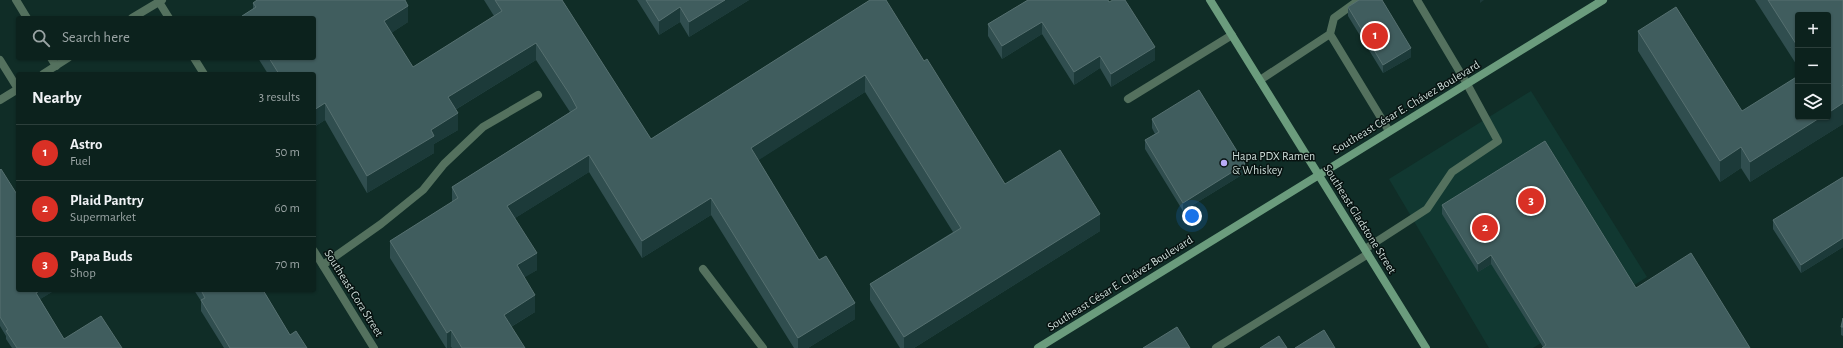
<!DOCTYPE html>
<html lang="en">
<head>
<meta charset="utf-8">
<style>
  :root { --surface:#0c221d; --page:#1a2f2a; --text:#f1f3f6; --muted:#9aa4a4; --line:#2c3f3b; --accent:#d93025 }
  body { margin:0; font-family:"Alegreya Sans",sans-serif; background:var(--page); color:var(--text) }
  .controls { position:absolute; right:12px; top:12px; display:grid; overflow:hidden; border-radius:4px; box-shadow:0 1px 3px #0004 }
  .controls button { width:36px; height:36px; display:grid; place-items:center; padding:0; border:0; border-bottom:1px solid var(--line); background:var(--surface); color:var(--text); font:20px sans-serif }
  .you { position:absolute; left:1192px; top:216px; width:14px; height:14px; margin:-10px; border:3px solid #fff; border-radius:50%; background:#1a73e8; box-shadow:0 0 0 6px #1a73e833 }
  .badge { display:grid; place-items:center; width:26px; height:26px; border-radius:50%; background:var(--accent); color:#fff; font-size:13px; font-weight:700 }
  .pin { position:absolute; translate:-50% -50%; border:2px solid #fff; box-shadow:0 1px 4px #0006 }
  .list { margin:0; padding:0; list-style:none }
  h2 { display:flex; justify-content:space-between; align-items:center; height:52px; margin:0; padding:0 16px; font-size:17px }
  h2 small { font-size:13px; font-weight:400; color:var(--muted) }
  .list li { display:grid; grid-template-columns:26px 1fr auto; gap:12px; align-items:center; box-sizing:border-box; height:56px; padding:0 16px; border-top:1px solid var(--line) }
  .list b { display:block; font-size:15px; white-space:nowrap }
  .list p { margin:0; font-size:13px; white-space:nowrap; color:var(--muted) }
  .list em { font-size:13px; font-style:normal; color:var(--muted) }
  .icon { flex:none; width:22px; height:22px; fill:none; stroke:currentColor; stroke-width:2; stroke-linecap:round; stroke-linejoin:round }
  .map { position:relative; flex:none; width:1843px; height:348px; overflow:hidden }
  .search { position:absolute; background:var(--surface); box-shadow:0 1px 3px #0004; left:16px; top:16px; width:300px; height:44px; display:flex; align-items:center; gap:10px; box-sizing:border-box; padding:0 14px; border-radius:4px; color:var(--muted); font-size:15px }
  .panel { position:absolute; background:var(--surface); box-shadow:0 1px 3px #0004; left:16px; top:72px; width:300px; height:220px; border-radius:4px }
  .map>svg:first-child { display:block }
</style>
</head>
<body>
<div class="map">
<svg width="1843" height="348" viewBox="0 0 1843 348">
  <rect width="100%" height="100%" fill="#102d27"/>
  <path fill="#113831" d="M 1531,91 L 1647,277 L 1533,348 L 1489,348 L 1389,179 Z"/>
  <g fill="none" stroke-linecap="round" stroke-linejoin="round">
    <path stroke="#54715e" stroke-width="8" d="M 16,0 L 27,18
      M 1330,34 L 1334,18 L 1359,0
      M 51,58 L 56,66
      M 0,60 L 18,89
      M 1260,80 L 1330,34 L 1389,131
      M 1128,99 L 1232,35
      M 1365,249 L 1427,209 L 1452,172 L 1498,141 L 1467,84 L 1417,0
      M 323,265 L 381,224 L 423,190 L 444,164 L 483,127 L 538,95
      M 703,269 L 763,348
      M 1216,348 L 1368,254"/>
    <path stroke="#54715e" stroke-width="8" d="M 159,2 L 169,18
      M 132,18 L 162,0
      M 194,58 L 204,74
      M 43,74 L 68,58
      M 0,100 L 18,89
      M 314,251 L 374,348"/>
    <path stroke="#6b9c7d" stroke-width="8" d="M 1210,0 L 1426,348
      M 1038,348 L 1603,0"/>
  </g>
  <path fill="#304e4f" d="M 484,0 L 562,0 L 651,139 L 870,0 L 924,61 L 1005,184 L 1100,231 L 914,348 L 900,348 L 870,300 L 870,284 L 953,232 L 865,92 L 758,160 L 855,319 L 808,348 L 794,348 L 711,215 L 642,258 L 589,172 L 515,218 L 537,270 L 524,277 L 535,312 L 511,327 L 525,348 L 452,348 L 451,347 L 449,348 L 446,348 L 390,258 L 390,241 L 452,202 L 452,187 L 570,112 L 536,60 L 455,110 L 458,130 L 434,144 L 434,153 L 367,193 L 325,120 L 314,127 L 314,74 L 268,74 L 258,58 L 314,58 L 314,18 L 242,18 L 242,16 L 253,9 L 253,3 L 408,22 L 391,33 L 413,67 L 494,16 Z
    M 637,0 L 749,0 L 689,37 L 680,22 L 659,35 Z
    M 1028,0 L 1155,60 L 1111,87 L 1100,68 L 1074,85 L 1042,34 L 1002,59 L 988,36 L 988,24 Z
    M 1755,0 L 1843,0 L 1843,124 L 1750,182 L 1741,168 L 1720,182 L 1638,51 L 1638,31 L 1742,111 L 1828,117 L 1798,15 L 1798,67 Z
    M 1348,7 L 1411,57 L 1383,73 L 1348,16 Z
    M 1152,119 L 1245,173 L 1183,211 L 1145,149 L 1145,140 L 1155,134 L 1152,128 Z
    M 0,170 L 55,290 L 40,299 L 64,339 L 122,348 L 12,348 L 6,339 L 6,336 L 0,326 Z
    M 1843,177 L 1843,247 L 1801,273 L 1773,229 L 1773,220 Z
    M 1442,205 L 1636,288 L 1543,347 L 1491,264 L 1478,272 L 1442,214 Z
    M 194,290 L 263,290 L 290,335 L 307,348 L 224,348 L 201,311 L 201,301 Z
    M 1843,318 L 1843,336 L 1841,335 L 1841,327 Z"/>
  <path fill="#1c3a39" d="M 725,0 L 749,0 L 689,37 L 689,22 Z
    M 1480,0 L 1484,0 L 1480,3 Z
    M 408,6 L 408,22 L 384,38 L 384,21 Z
    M 680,7 L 680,22 L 659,35 L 659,21 Z
    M 1042,22 L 1042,34 L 1002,59 L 1002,46 Z
    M 536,43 L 536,60 L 448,114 L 448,97 Z
    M 1155,47 L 1155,60 L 1111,87 L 1111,74 Z
    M 1411,48 L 1411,57 L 1383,73 L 1383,65 Z
    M 1100,56 L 1100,68 L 1074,85 L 1074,72 Z
    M 865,75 L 865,92 L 751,165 L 751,148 Z
    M 1843,85 L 1843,124 L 1750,182 L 1750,162 L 1821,117 L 1828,117 L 1828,113 L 1842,86 Z
    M 325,103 L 325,120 L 314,127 L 314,110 Z
    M 458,113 L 458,130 L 434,144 L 434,153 L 367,193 L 367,176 L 431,130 Z
    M 1741,147 L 1741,168 L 1720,182 L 1720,161 Z
    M 589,155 L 589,172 L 507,223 L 507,206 Z
    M 1245,164 L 1245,173 L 1183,211 L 1183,203 Z
    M 711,198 L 711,215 L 642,258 L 642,241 Z
    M 1100,214 L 1100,231 L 914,348 L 904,348 L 904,337 Z
    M 1843,238 L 1843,247 L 1801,273 L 1801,265 Z
    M 537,253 L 537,270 L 517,282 L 517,265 Z
    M 1491,255 L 1491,264 L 1478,272 L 1478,264 Z
    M 41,290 L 55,290 L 36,302 L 36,293 Z
    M 535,295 L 535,312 L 504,331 L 504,315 Z
    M 855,303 L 855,319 L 808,348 L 798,348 L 798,338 Z
    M 451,330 L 451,347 L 449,348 L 447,348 L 447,333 Z"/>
  <path fill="#405d5e" stroke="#567070" d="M 257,0 L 405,0 L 408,6 L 384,21 L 413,67 L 502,11 L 495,0 L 562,0 L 651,139 L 870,0 L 886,0 L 924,61 L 927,59 L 1005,184 L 1060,150 L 1100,214 L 904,337 L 870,284 L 961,228 L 865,75 L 751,148 L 819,260 L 826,256 L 855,303 L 798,338 L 711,198 L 642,241 L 589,155 L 507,206 L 537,253 L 517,265 L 535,295 L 504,315 L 525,348 L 462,348 L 451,330 L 447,333 L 390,241 L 458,198 L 452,187 L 577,108 L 570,95 L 536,43 L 448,97 L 458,113 L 431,130 L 434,136 L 367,176 L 325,103 L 314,110 L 314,74 L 279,74 L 269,58 L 314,58 L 314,18 L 244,18 L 242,16 L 256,7 L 253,3 Z
    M 646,0 L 725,0 L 689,22 L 680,7 L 659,21 Z
    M 1028,0 L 1108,0 L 1109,2 L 1113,0 L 1125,0 L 1155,47 L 1111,74 L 1100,56 L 1074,72 L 1042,22 L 1002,46 L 988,24 Z
    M 1359,0 L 1382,0 L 1411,48 L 1383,65 L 1348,7 Z
    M 1768,0 L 1843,0 L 1843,85 L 1842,86 L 1843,88 L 1843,103 L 1828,113 L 1828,15 L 1798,15 L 1798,47 Z
    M 1676,7 L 1742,111 L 1798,76 L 1798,117 L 1821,117 L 1750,162 L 1741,147 L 1720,161 L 1638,31 Z
    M 1199,90 L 1245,164 L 1183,203 L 1145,140 L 1159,132 L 1152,119 Z
    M 1545,141 L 1636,288 L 1691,253 L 1750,348 L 1542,348 L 1546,345 L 1491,255 L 1478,264 L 1442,205 Z
    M 1,169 L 18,196 L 18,290 L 41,290 L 36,293 L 64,339 L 101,316 L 122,348 L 17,348 L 6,331 L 8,330 L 0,317 L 0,170 Z
    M 1843,177 L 1843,238 L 1801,265 L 1773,220 Z
    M 201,290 L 263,290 L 290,335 L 296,331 L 307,348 L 230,348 L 201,300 L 205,298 Z
    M 1843,318 L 1843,327 L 1841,327 Z
    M 1177,327 L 1190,348 L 1143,348 Z
    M 1324,330 L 1335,348 L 1295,348 Z
    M 1279,336 L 1287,348 L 1260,348 Z"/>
  <circle fill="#b9abf7" stroke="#071210" stroke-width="1.5" cx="1224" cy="163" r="4"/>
  <g text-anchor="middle" stroke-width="3" stroke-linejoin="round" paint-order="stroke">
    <g font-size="12" fill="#cadad6" stroke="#071210">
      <text transform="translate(1406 107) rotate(-31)" y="4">Southeast César E. Chávez Boulevard</text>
      <text transform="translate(1360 219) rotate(58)" y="4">Southeast Gladstone Street</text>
      <text transform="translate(1120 283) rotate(-32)" y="4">Southeast César E. Chávez Boulevard</text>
      <text transform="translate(354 293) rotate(58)" y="4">Southeast Cora Street</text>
    </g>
    <g font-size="12" fill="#cadad6" stroke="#071210" text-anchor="start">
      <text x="1232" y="160">Hapa PDX Ramen<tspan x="1232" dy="14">&amp; Whiskey</tspan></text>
    </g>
  </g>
</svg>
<div class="controls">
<button>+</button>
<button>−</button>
<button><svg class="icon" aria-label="layers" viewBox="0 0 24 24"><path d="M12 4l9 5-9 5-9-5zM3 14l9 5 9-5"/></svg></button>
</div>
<div class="you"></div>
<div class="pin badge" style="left:1375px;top:36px">1</div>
<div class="pin badge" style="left:1485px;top:228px">2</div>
<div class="pin badge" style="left:1531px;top:201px">3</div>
<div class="search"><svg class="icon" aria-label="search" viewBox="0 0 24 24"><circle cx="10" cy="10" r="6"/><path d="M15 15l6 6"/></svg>Search here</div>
<section class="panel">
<h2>Nearby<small>3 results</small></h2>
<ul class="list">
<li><span class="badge">1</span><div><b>Astro</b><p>Fuel</p></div><em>50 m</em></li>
<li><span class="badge">2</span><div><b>Plaid Pantry</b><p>Supermarket</p></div><em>60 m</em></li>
<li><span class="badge">3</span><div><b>Papa Buds</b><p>Shop</p></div><em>70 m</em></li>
</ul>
</section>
</div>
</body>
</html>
